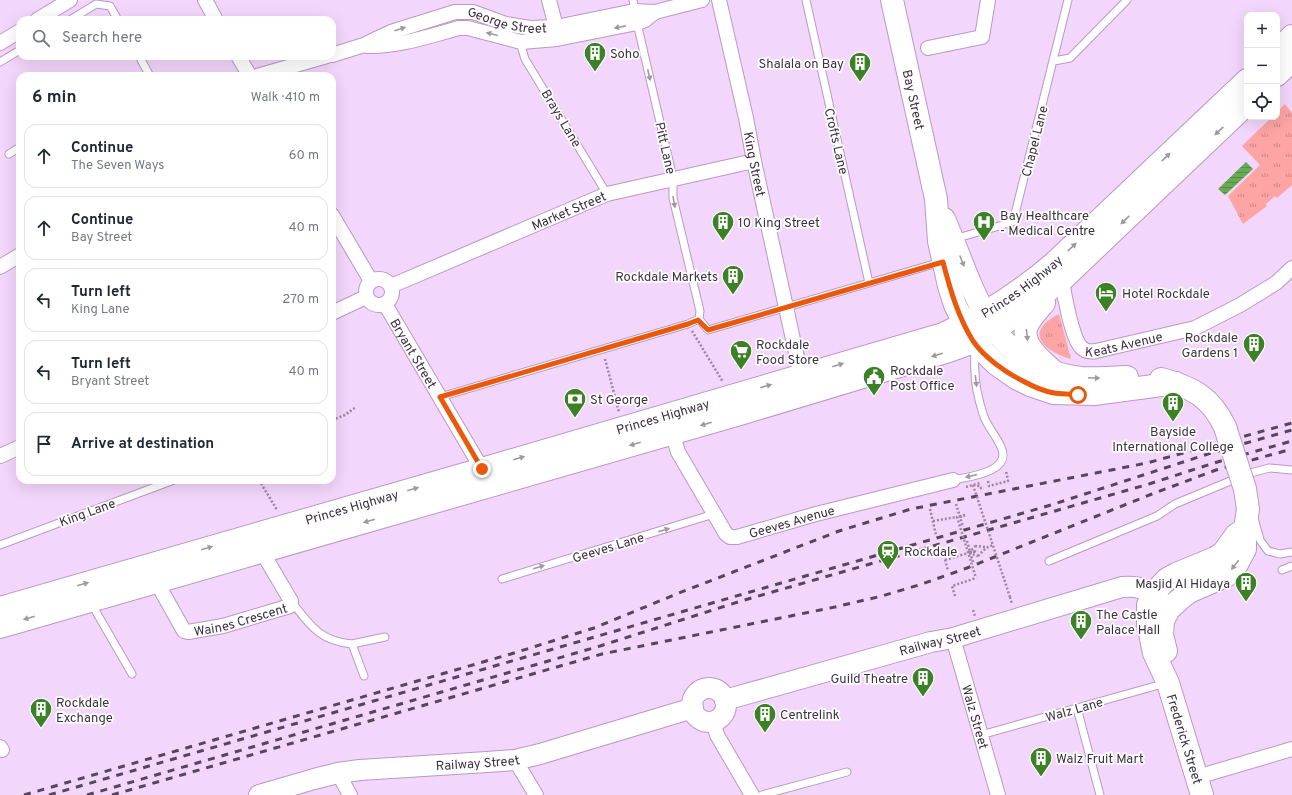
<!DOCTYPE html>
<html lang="en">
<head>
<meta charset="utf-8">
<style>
  :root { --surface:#fff; --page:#f2f2f3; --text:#1f2937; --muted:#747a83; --line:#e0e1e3 }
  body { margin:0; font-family:Overpass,sans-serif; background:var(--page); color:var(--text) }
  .controls { position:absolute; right:12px; top:12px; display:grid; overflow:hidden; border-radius:8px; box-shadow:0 4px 16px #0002 }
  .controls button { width:36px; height:36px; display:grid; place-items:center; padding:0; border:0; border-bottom:1px solid var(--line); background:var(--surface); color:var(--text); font:20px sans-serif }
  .stop { position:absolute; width:12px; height:12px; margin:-9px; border:3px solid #ea580c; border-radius:50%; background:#fff }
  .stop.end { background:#ea580c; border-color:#fff; box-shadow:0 1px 4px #0008 }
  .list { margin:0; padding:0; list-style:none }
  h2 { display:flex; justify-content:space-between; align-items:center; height:52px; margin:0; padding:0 16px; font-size:17px }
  h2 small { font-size:13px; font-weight:400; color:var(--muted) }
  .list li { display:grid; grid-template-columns:26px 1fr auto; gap:12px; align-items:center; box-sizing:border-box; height:64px; margin:0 8px 8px; padding:0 8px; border:1px solid var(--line); border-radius:12px }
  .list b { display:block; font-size:15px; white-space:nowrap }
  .list p { margin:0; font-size:13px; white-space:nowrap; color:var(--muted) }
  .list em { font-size:13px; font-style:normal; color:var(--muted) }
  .icon { flex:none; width:22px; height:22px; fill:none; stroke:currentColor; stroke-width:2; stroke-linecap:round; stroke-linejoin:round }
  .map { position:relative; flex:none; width:1292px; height:795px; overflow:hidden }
  .search { position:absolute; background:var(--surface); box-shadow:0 4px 16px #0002; left:16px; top:16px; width:320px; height:44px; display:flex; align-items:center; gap:10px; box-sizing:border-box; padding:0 14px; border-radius:12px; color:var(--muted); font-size:15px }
  .panel { position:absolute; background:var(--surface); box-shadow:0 4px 16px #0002; left:16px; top:72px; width:320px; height:412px; border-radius:12px }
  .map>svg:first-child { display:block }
</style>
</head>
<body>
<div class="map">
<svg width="1292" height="795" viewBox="0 0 1292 795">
  <defs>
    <pattern id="grass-tufts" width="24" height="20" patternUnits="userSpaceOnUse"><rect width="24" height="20" fill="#fda4a4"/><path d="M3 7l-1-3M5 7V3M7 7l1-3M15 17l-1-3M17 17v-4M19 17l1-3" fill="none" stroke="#ce8687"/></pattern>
    <pattern id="water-rules" width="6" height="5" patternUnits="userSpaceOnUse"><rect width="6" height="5" fill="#66ab53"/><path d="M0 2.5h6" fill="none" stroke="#558c46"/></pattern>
  </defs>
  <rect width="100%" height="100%" fill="#f3d6fb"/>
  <path fill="url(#grass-tufts)" d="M 1285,104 L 1292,113 L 1292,185 L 1277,198 L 1275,196 L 1266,204 L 1267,206 L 1243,224 L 1228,196 L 1260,165 L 1242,146 L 1272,117 L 1277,117 L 1277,112 Z
    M 1059,314 L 1071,359 C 1043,351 1023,332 1059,314 Z"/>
  <path fill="url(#water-rules)" d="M 1246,162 L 1253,169 L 1225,195 L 1218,189 Z"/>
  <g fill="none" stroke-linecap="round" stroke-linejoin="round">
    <g stroke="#bb98c4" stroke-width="9">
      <path id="lane" d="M 633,0 L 637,23 L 673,178 L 673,198 L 700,311 L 699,319
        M 806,0 L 869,283
        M 70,20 L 96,4 L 110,6 L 118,20
        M 521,42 L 522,49 L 525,59 L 607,194
        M 139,56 L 150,76
        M 1054,61 L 1070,58 L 1127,0
        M 0,62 L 20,50
        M 9,154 L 20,147
        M 954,239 L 1013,222 L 1068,0
        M 440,397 L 688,324 L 699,319 L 708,330 L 941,262
        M 953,480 C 968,477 1013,472 1001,447 C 996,435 987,427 983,414 C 979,401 975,386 975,372 C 974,365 975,357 975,350
        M 1254,518 L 1260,540 L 1268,551 L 1280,554 L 1292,552
        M 0,545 L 174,480
        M 1049,561 L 1157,516 L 1175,504 L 1247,474 L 1269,468 L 1292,470
        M 1282,570 L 1292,566
        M 502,579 L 714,514
        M 291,601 C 310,625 319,641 352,644 L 364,676
        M 91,603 L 132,674
        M 352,644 L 385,637
        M 1077,708 L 1100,795
        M 981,735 L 1166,683
        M 762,795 L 847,772"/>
    </g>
    <g stroke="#bb98c4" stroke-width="16">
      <g id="street">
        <path d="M 205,0 L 216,20"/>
        <path d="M 549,0 L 556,27"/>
        <path id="s1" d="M 719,0 L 746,118 L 754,161 L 801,376"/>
        <path d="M 37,20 L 70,0"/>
        <path d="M 0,43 L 20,31"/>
        <path d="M 367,46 C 398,47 429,36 459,28 L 468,28 L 521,42 L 557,39 L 637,23 L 645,20 L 655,12"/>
        <path d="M 928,48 L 982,37 L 988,0"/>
        <path id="s2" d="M 332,55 L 364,45 L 378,38 L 391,32 L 455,12 L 473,12 L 506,24 L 530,28 L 556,27 L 634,11 L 655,12 L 702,0"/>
        <path d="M 238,56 L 250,76"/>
        <path d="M 257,76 L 327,56"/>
        <path d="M 332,215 L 371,281"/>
        <path d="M 0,267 L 20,255"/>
        <circle cx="379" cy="292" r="13"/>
        <path id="s3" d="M 1062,280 C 1064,294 1072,338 1081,347 C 1085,352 1090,352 1096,351 L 1195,328 L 1240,305 L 1276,283 L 1292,268"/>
        <path id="s4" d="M 391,286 L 607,194 L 754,161"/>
        <path id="s5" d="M 385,304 L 482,469 L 484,476"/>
        <path d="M 332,313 L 366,297"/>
        <path id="s6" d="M 670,426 L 678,452 L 726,534 L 730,537 L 737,537 L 816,514 L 953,480"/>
        <path d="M 0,456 L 20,447"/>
        <path id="s7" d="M 153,574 L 156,581 L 184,631 L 188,632 L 223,626 L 290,606 L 291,601 L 258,545"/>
        <path id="s8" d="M 953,638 L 998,795"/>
        <path d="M 713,721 L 717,735 L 752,795"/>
        <path d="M 0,747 L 2,750"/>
        <path d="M 515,760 L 536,795"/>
        <path d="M 338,773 L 350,795"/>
        <path d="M 1197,777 L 1292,749"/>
      </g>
    </g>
    <g stroke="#bb98c4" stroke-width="22">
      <g id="secondary">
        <circle cx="709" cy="705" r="17"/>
        <path id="s9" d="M 725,700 L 931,642 L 953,638 L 1122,587 C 1145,585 1148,592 1165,605"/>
        <path id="s10" d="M 259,795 L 314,779 L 338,773 L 360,770 L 487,762 L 515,760 L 540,754 L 693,708"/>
      </g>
    </g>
    <g stroke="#bb98c4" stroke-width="24">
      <g id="primary">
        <path id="s11" d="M 892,0 L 936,199 L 939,241 L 949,286 L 955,305 L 974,342 L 996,364 L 1016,378 L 1030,385 L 1054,393 L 1094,394 L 1176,383"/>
        <path d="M 944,219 C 960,255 972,297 995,330 C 1014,357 1048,375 1081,378 C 1096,379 1111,378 1127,377"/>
        <path d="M 1161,379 C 1192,387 1211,397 1225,427"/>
        <path d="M 1166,651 L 1162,635 L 1163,621 L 1169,609 L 1179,600 L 1189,592 L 1226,576 L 1237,564 L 1245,549 L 1245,529 L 1248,509 L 1245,489"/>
        <path d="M 1202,795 L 1168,683 L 1154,653 L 1148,624 L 1148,605 L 1152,595 L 1167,579 L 1176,574 L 1215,558 L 1223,553 L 1236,535 L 1245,529"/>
      </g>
    </g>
    <g stroke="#bb98c4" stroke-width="24">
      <g id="highway">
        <path d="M 1277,51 L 1292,36"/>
        <path d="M 1277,75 L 1292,61"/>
        <path d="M 1044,303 C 1038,310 1029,319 1026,328 C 1022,347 1044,362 1055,373"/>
        <path id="s12" d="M 0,608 L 482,469 L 943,334 C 984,316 1020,292 1054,263 L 1247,80"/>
        <path d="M 0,627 L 740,414 L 949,351 L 974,342 L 995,330 L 1015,316 L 1062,280 L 1247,104"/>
      </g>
    </g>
    <path stroke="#9b85a1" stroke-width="2.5" stroke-dasharray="2 2" stroke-linecap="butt" d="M 692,331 L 723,382
      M 605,359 L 619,412
      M 332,420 L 345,415 L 356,407
      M 259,480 L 277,510
      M 988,481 L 989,486 L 1008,481 L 1006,471
      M 978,485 L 979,488 L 984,488
      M 956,504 L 963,527
      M 930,509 L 936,535
      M 960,517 L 965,515
      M 933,521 L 957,517
      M 967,541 L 973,562
      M 975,546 L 986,547
      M 942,548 L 948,571
      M 970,552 L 977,551
      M 978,556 L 986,548 L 993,545
      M 945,560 L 968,553
      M 955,596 L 952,586 L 976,578
      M 1010,597 L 1012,604
      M 973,610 L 975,616"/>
    <use href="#lane" stroke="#fff" stroke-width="7"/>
    <use href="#street" stroke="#fff" stroke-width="14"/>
    <use href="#secondary" stroke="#fff" stroke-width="20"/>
    <use href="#primary" stroke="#fff" stroke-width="22"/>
    <use href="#highway" stroke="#fff" stroke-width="22"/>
    <path stroke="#56465b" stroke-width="3" stroke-dasharray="7 7" stroke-linecap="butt" d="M 24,795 L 514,653 L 594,628 L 679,593 L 839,531 L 911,509 L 1147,463 L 1292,423
      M 49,795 L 909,546 L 1051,505 L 1211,453 L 1292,430
      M 87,795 L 600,646 L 741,601 L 1149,484 L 1214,463 L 1292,441
      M 112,795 L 602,654 L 835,607 L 882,596 L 922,584 L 967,568 L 1152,494 L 1216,470 L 1292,449"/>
    <g stroke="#bb98c4" stroke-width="24" stroke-linecap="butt">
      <path id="primary-bridge" d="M 1225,427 L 1245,489"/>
    </g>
    <path stroke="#9b85a1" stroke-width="2.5" stroke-dasharray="2 2" stroke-linecap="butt" d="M 973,485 L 1010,597
      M 966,487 L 980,483
      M 965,515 L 957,517 L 976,578
      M 969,553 L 975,546
      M 969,553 L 978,556
      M 969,553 L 977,551"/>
    <use href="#primary-bridge" stroke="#fff" stroke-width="22"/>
  </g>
  <defs><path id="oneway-solid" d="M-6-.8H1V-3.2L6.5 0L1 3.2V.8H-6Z"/></defs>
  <g fill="#9e98a0">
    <use href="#oneway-solid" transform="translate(620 27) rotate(169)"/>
    <use href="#oneway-solid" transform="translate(400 29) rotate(-18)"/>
    <use href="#oneway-solid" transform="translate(492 34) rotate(-166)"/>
    <use href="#oneway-solid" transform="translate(649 75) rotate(77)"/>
    <use href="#oneway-solid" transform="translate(1219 131) rotate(136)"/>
    <use href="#oneway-solid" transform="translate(1166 157) rotate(-44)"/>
    <use href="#oneway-solid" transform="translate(674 202) rotate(80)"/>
    <use href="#oneway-solid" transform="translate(1125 220) rotate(136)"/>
    <use href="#oneway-solid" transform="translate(1072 247) rotate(-43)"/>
    <use href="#oneway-solid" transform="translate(962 261) rotate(68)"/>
    <use href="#oneway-solid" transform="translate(1027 335) rotate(84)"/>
    <use href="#oneway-solid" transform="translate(937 355) rotate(163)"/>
    <use href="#oneway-solid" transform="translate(838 365) rotate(-17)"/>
    <use href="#oneway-solid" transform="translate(1094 378) rotate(2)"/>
    <use href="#oneway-solid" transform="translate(976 381) rotate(83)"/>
    <use href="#oneway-solid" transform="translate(766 386) rotate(-16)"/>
    <use href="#oneway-solid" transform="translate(706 424) rotate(164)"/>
    <use href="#oneway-solid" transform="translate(635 444) rotate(164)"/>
    <use href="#oneway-solid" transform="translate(519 458) rotate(-16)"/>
    <use href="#oneway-solid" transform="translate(971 476) rotate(167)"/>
    <use href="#oneway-solid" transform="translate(413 489) rotate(-16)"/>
    <use href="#oneway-solid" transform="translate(369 521) rotate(164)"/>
    <use href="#oneway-solid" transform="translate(664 530) rotate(-17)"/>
    <use href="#oneway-solid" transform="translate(207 548) rotate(-16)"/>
    <use href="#oneway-solid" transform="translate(1235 565) rotate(128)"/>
    <use href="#oneway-solid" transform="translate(539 567) rotate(-17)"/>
    <use href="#oneway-solid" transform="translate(83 584) rotate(-16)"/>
    <use href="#oneway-solid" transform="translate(29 618) rotate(164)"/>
  </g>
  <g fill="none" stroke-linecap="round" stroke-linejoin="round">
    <path stroke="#ea580c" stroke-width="5" d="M 482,469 L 440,397 L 688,324 L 698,320 L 708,330 L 943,262 C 950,289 958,317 973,341 C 984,357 1006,373 1023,381 C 1032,386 1043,391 1054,393 C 1062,394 1070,394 1078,395"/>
  </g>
  <defs>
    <g id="building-pin" transform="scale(1.15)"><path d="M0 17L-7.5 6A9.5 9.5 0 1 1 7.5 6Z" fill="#3c8125" stroke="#fff"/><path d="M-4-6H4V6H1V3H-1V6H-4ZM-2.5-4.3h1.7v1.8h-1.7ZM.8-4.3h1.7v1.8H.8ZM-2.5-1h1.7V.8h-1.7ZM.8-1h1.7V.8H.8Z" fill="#fff"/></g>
    <g id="hospital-pin" transform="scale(1.15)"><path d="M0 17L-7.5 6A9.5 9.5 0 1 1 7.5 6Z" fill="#3c8125" stroke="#fff"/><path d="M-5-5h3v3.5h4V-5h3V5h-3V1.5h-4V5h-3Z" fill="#fff"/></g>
    <g id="hotel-pin" transform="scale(1.15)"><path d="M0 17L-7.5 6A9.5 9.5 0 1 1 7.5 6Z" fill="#3c8125" stroke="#fff"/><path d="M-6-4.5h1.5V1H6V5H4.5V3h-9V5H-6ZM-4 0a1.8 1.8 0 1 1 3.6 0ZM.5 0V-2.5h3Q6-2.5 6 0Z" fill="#fff"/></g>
    <g id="supermarket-pin" transform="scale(1.15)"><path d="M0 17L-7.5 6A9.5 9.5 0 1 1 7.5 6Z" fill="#3c8125" stroke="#fff"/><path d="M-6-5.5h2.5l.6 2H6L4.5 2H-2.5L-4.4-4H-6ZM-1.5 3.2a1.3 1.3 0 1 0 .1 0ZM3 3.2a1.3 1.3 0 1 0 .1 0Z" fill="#fff"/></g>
    <g id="civic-pin" transform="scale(1.15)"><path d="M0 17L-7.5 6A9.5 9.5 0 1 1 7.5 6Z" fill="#3c8125" stroke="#fff"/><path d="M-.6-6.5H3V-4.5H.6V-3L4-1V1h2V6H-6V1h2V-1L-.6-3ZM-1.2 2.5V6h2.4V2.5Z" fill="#fff"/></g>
    <g id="bank-pin" transform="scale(1.15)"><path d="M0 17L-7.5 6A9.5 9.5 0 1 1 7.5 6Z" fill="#3c8125" stroke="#fff"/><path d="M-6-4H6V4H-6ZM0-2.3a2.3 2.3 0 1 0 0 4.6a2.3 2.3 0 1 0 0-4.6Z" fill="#fff"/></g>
    <g id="station-pin" transform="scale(1.15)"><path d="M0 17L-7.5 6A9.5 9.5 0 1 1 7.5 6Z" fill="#3c8125" stroke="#fff"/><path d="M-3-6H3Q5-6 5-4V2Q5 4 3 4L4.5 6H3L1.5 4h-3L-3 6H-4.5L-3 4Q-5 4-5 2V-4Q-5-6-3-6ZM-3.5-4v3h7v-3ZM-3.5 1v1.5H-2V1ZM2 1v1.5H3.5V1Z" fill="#fff"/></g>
  </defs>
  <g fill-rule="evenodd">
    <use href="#building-pin" x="595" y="53"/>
    <use href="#building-pin" x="860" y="63"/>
    <use href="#building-pin" x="723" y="222"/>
    <use href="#hospital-pin" x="984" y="222"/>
    <use href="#building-pin" x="733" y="276"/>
    <use href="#hotel-pin" x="1106" y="293"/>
    <use href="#building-pin" x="1254" y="344"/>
    <use href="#supermarket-pin" x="741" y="351"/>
    <use href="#civic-pin" x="874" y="377"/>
    <use href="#bank-pin" x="575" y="399"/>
    <use href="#building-pin" x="1173" y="403"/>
    <use href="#station-pin" x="888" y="551"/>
    <use href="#building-pin" x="1246" y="583"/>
    <use href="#building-pin" x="1081" y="621"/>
    <use href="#building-pin" x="923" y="678"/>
    <use href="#building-pin" x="41" y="709"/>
    <use href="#building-pin" x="765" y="714"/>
    <use href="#building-pin" x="1041" y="758"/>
  </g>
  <g text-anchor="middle" stroke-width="3.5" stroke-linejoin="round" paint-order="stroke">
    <g font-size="13" fill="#3e3042" stroke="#fff">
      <text dy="5" stroke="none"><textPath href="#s2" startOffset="184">George Street</textPath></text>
      <text dy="5" stroke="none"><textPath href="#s11" startOffset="102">Bay Street</textPath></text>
      <text transform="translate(562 118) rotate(59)" y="5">Brays Lane</text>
      <text transform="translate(837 141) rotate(77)" y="5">Crofts Lane</text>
      <text transform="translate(1034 141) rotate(-76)" y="5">Chapel Lane</text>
      <text transform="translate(666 148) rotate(77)" y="5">Pitt Lane</text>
      <text dy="5" stroke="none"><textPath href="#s1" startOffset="168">King Street</textPath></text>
      <text dy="5" stroke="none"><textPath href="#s4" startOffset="193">Market Street</textPath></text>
      <text dy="5" stroke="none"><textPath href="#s12" startOffset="1074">Princes Highway</textPath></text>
      <text dy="5" stroke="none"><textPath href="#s3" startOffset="115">Keats Avenue</textPath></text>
      <text dy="5" stroke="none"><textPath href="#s5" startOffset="57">Bryant Street</textPath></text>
      <text dy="5" stroke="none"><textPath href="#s12" startOffset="690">Princes Highway</textPath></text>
      <text dy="5" stroke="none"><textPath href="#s12" startOffset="366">Princes Highway</textPath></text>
      <text transform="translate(87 512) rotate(-20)" y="5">King Lane</text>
      <text dy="5" stroke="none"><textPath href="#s6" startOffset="191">Geeves Avenue</textPath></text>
      <text transform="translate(608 547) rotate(-17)" y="5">Geeves Lane</text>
      <text dy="5" stroke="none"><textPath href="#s7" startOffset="123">Waines Crescent</textPath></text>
      <text dy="5" stroke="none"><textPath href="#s9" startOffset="223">Railway Street</textPath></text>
      <text transform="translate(1074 709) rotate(-16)" y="5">Walz Lane</text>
      <text dy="5" stroke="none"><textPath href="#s8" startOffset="82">Walz Street</textPath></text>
      <text transform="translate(1185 739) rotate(73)" y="5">Frederick Street</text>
      <text dy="5" stroke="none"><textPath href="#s10" startOffset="222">Railway Street</textPath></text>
    </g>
    <g font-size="13" fill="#3e3042" stroke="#fff" text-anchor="start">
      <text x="610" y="58">Soho</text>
      <text x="844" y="68" text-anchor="end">Shalala on Bay</text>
      <text x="1000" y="220">Bay Healthcare<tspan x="1000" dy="15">- Medical Centre</tspan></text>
      <text x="738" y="227">10 King Street</text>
      <text x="718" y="281" text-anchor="end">Rockdale Markets</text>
      <text x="1122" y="298">Hotel Rockdale</text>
      <text x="1238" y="342" text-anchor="end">Rockdale<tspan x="1238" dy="15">Gardens 1</tspan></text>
      <text x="756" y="349">Rockdale<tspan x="756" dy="15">Food Store</tspan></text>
      <text x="890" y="375">Rockdale<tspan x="890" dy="15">Post Office</tspan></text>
      <text x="590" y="404">St George</text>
      <text x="1173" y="436" text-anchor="middle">Bayside<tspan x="1173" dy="15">International College</tspan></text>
      <text x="904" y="556">Rockdale</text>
      <text x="1230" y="588" text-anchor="end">Masjid Al Hidaya</text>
      <text x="1096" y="619">The Castle<tspan x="1096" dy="15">Palace Hall</tspan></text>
      <text x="908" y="683" text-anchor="end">Guild Theatre</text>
      <text x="56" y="707">Rockdale<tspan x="56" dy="15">Exchange</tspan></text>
      <text x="780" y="719">Centrelink</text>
      <text x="1056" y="763">Walz Fruit Mart</text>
    </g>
  </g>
</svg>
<div class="controls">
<button>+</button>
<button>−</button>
<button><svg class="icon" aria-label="locate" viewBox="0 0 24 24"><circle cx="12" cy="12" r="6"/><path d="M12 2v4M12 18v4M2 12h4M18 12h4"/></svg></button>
</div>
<div class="stop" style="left:1078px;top:395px"></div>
<div class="stop end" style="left:482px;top:469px"></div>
<div class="search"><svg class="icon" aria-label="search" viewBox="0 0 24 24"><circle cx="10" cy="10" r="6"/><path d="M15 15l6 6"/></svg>Search here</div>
<section class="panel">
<h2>6 min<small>Walk · 410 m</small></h2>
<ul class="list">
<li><svg class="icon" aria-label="ahead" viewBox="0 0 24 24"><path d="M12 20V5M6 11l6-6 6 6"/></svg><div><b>Continue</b><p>The Seven Ways</p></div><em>60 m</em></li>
<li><svg class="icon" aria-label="ahead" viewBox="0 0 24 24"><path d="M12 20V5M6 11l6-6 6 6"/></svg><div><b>Continue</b><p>Bay Street</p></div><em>40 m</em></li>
<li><svg class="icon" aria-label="left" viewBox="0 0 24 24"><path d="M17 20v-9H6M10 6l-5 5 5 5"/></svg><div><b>Turn left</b><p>King Lane</p></div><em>270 m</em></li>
<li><svg class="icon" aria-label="left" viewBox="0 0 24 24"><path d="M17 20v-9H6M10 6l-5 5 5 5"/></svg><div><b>Turn left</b><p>Bryant Street</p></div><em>40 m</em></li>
<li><svg class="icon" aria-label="arrive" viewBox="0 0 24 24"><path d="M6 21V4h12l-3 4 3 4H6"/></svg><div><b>Arrive at destination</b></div></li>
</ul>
</section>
</div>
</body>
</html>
